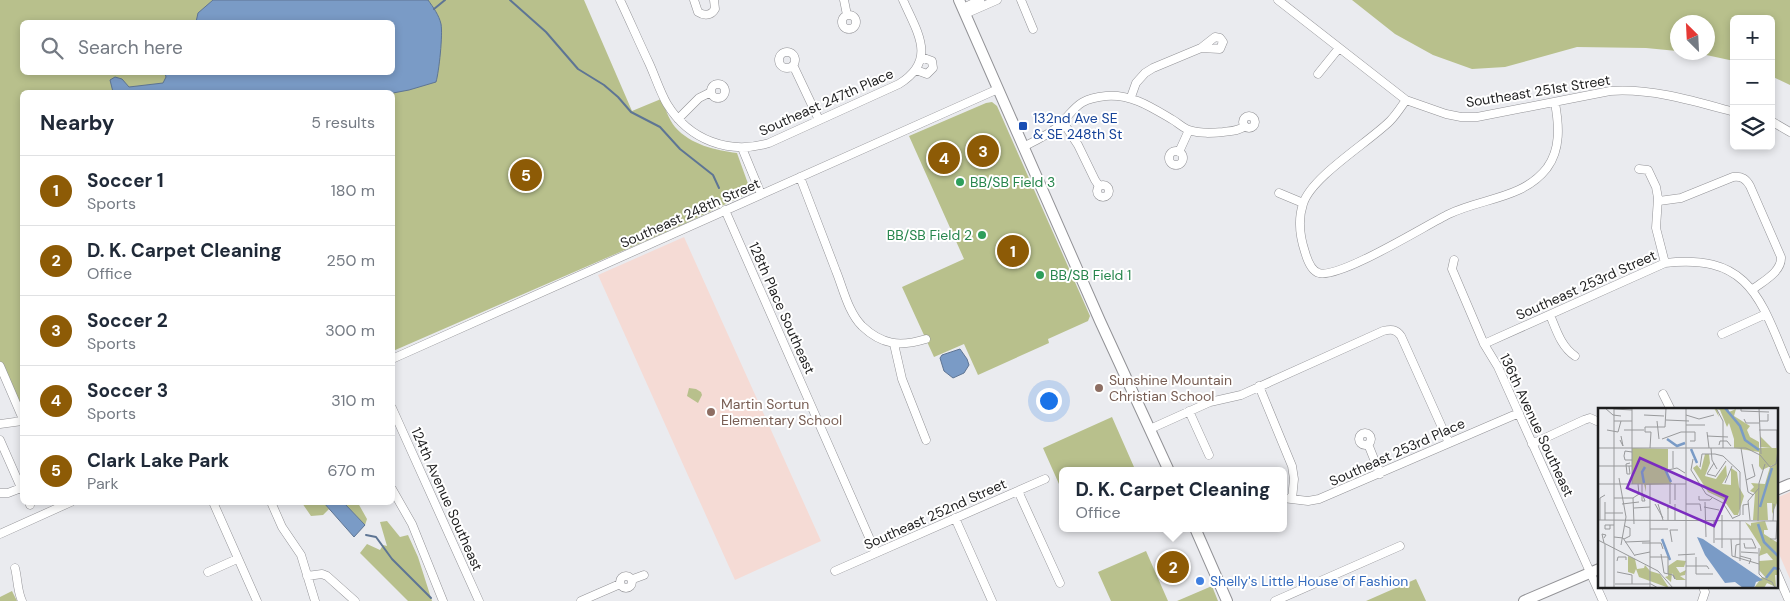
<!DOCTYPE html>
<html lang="en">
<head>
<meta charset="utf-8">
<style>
  :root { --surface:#fff; --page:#f6f6f7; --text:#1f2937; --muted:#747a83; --line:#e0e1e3; --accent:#8d5b06 }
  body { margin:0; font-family:"DM Sans",sans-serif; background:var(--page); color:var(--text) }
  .controls { position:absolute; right:15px; top:15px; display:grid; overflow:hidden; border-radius:8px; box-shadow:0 2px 8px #0003 }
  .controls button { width:45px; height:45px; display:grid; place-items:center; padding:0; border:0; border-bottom:1px solid var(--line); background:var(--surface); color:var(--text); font:25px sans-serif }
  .compass { position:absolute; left:1670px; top:15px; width:45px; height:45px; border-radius:50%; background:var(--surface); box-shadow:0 2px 8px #0003; rotate:336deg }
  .you { position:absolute; left:1048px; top:400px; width:18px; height:18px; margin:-12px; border:4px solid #fff; border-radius:50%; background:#1a73e8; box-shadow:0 0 0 8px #1a73e833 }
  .badge { display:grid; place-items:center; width:32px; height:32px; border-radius:50%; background:var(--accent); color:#fff; font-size:16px; font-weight:700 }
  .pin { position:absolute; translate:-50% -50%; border:2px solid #fff; box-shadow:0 1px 5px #0006 }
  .popup { position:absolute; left:1059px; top:467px; width:228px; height:65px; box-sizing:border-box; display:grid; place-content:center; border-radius:8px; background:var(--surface); filter:drop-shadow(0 1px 4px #0005); font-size:16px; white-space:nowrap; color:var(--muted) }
  .popup b { font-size:19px; color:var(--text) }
  .popup::after { content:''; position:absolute; left:50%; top:100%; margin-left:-10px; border:10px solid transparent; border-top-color:var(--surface) }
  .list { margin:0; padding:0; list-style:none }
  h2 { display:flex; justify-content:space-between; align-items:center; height:65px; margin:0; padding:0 20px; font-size:21px }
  h2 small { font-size:16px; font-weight:400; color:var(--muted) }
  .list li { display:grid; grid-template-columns:32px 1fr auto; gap:15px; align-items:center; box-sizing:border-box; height:70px; padding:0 20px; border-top:1px solid var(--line) }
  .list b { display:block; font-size:19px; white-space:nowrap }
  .list p { margin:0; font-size:16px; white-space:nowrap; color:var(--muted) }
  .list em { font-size:16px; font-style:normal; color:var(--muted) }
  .icon { flex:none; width:28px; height:28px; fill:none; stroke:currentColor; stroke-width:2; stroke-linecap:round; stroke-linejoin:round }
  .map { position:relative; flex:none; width:1790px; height:601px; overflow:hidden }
  .search { position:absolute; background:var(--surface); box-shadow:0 2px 8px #0003; left:20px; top:20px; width:375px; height:55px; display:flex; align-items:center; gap:12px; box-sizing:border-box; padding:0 18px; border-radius:8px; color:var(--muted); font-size:19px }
  .panel { position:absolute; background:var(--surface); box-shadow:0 2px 8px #0003; left:20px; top:90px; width:375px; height:415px; border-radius:8px }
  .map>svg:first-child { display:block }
</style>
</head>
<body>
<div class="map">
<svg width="1790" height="601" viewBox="0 0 1790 601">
  <rect width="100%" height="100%" fill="#eaebef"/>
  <path fill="#f5dbd5" d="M 684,237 L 821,541 L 735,580 L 598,275 Z
    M 1790,492 L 1790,579 L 1776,547 L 1776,498 Z"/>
  <path fill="#b8c08c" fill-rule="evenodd" d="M 0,0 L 584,0 L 632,111 L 661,99 C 665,107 669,120 675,127 C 691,145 715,150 737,153 L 751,192 L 682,225 L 393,351 L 392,92 L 22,92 L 22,417 L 0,366 ZM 22,22 L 392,22 L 392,72 L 22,72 Z
    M 1352,0 L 1790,0 L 1790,85 L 1771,76 L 1771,19 L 1734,19 L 1734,61 L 1697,53 L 1708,52 L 1708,22 L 1678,22 L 1677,51 L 1646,48 L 1577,47 L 1505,67 L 1472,69 L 1433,55 L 1395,34 Z
    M 992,102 L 997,106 L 1090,316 L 1088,321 L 1048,339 L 1049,343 L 978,375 L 964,344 L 934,357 L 902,287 L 964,259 L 909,136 L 986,103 Z
    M 689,388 L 696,389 L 701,392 L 702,395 L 698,403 L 687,396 Z
    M 1112,417 L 1134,467 L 1126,471 L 1063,471 L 1063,493 L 1043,448 Z
    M 302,503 L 324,503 L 329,509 L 323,515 L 311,516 Z
    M 344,503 L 358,503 L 367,519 L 365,525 Z
    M 387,521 L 400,537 L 408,535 L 418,557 L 432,601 L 408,601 L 360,553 L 367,544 L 380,550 L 383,545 L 387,546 L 380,522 Z
    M 1146,551 L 1168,601 L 1111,601 L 1098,572 Z
    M 1416,579 L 1426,601 L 1366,601 Z
    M 1212,586 L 1218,601 L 1177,601 Z
    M 12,591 L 17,601 L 0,601 L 0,597 Z"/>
  <path fill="#7a9bc6" stroke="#5e7594" d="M 213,0 L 428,0 C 433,7 439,15 441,24 C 443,34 439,72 436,82 L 409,90 L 393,93 L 113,92 L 110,80 L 115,77 L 122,79 L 129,87 L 163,83 L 166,77 L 165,73 L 392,72 L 392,22 L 196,22 L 198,13 Z
    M 960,349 L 967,359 L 969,365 L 964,373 L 953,378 L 944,371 L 940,358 L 942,355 Z
    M 324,503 L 344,503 L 365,525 L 354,537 Z"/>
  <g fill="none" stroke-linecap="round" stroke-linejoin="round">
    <path stroke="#5e7594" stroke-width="2" d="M 510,0 L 546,32 L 578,69 L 604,85 L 618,97 L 631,112 L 660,127 L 680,149 L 713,175 L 719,188
      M 434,9 L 445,0
      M 366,535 L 376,537 L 392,559 L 431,598"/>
    <g stroke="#929296" stroke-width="9">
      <path id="minor" d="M 620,0 C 630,21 639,42 649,63 C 655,76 660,92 667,104 C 689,140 729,155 769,143 L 899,84 C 938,60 917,32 903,0
        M 694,0 L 698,12 C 704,16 711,16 715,9 L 714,0
        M 844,0 L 847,15
        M 1021,0 L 1033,29
        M 1278,0 L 1406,100 L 1446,114 L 1461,117 L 1477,117 L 1610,91 C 1652,88 1694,101 1734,112
        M 963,8 L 980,0
        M 965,14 L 997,0
        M842 22a7 7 0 1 1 14 0a7 7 0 1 1-14 0Z
        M779 60a8 8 0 1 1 16 0a8 8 0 1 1-16 0Z
        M 793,65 L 819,120
        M 916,70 L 927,74 L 933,68 L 932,61 L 921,57
        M 1318,74 L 1339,48
        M711 91a7 7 0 1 1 14 0a7 7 0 1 1-14 0Z
        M 1131,97 L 1136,83 L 1145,73 L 1153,68 L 1201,48 L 1215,37 L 1220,38 L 1223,42 L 1220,49 L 1201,48
        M 1406,100 C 1401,107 1396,115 1390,121 C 1369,142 1311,177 1303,204 C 1298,219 1300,237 1305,252 C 1307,259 1311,271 1319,273 C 1340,279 1426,225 1449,214 C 1482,198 1523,199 1547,168 C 1561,149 1559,125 1555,103
        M1243 122a6 6 0 1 1 12 0a6 6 0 1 1-12 0Z
        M 678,119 L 699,98 L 711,92
        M 1771,121 L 1790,132
        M 1063,122 L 1078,145 L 1095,180 L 1099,186
        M 1023,147 C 1035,141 1046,136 1056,128 C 1076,110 1075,99 1106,96 C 1132,94 1151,107 1173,120 C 1178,123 1183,128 1189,130 C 1200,134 1212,133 1223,132 C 1231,131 1239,131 1245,126
        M 742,148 L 761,194
        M1169 158a7 7 0 1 1 14 0a7 7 0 1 1-14 0Z
        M 1179,152 L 1189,130
        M 1639,169 L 1648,170 L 1656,187 L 1658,198 L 1656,228 L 1665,263
        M 800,177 C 812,209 824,240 836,271 C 843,288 848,312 862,326 C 882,345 900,347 926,339
        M1097 191a6 6 0 1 1 12 0a6 6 0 1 1-12 0Z
        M 1279,193 L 1303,203
        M 1659,201 L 1681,198 L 1733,177 C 1742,176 1746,179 1750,186 L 1781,257 C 1782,272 1763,281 1752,290
        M 725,210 L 876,553
        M 1454,260 L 1452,269 L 1484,344 L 1498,367 L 1603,601
        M 1550,315 C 1556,329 1561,347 1575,356
        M 1722,334 L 1766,314
        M 894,344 L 902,379 L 926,440
        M 1484,344 L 1665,263 C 1752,253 1761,302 1790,369
        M 392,359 L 998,89
        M 0,366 L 22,417
        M 1259,386 L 1292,466 L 1294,479 L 1292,499
        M 1663,394 L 1671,410
        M 392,408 L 479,601
        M 1189,411 L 1209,455
        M 0,424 L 22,421
        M 1150,429 L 1210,402 L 1241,395 L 1383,331 C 1391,329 1396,329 1401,336 L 1449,443
        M1359 439a6 6 0 1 1 12 0a6 6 0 1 1-12 0Z
        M 0,440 L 22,490
        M 1368,444 L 1380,474
        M 1532,444 L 1584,420 L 1590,418 L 1599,422
        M 392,489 L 412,524 L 443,601
        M 1018,491 L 1060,583
        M 0,493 L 8,493 L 21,488
        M 1283,498 L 1308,501 L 1319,499 L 1519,413
        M 29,502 L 30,505
        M 213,502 L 257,601
        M 271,502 L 282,527 L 301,555 L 315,601
        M 955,518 L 992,601
        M 0,534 L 71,502
        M 15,568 C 18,580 17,590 22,601
        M 835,571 L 1045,479
        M 1776,571 L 1789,601
        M 208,572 L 237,559
        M620 582a6 6 0 1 1 12 0a6 6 0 1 1-12 0Z
        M 307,576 L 322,574 L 327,576 L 355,601
        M 633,579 L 644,575
        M 581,601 L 620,584
        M 1275,601 L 1400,546
        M 1702,601 L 1705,592 L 1703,587"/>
    </g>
    <g stroke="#929296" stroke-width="12">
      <path id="major" d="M 959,0 L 1100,321 L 1169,471
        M 1776,490 L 1790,484
        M 1195,528 L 1227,601
        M 1524,601 L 1599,569"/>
    </g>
    <use href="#minor" stroke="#fff" stroke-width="8"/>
    <use href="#major" stroke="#fff" stroke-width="10"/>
  </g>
  <rect fill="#1a4fb4" stroke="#fff" stroke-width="2" x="1018" y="121" width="10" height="10" rx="2.5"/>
  <g fill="#2e9e5b" stroke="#fff" stroke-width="2">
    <circle cx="960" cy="182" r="5"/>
    <circle cx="982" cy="235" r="5"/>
    <circle cx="1040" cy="275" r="5"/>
  </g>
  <g fill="#8d6e63" stroke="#fff" stroke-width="2">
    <circle cx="1099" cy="388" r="5"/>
    <circle cx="711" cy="412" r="5"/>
  </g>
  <circle fill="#3f7fe0" stroke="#fff" stroke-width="2" cx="1200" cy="581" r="5"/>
  <g text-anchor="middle" stroke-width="4" stroke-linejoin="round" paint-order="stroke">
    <g font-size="14" fill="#1d1d1e" stroke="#fff">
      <text transform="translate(1538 91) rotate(-9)" y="5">Southeast 251st Street</text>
      <text transform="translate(826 102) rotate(-24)" y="5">Southeast 247th Place</text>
      <text transform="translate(690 213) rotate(-24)" y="5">Southeast 248th Street</text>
      <text transform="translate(1586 285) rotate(-24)" y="5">Southeast 253rd Street</text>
      <text transform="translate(782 308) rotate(66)" y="5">128th Place Southeast</text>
      <text transform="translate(1537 425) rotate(65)" y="5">136th Avenue Southeast</text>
      <text transform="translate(1397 452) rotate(-24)" y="5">Southeast 253rd Place</text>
      <text transform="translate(447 499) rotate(66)" y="5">124th Avenue Southeast</text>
      <text transform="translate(935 514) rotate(-24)" y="5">Southeast 252nd Street</text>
    </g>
    <g font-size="14" fill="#164399" stroke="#fff" text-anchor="start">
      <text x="1033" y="123">132nd Ave SE<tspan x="1033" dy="16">&amp; SE 248th St</tspan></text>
    </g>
    <g font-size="14" fill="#27864d" stroke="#fff" text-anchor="start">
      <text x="970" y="187">BB/SB Field 3</text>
      <text x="972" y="240" text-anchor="end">BB/SB Field 2</text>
      <text x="1050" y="280">BB/SB Field 1</text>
    </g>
    <g font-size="14" fill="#785e54" stroke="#fff" text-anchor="start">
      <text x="1109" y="385">Sunshine Mountain<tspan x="1109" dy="16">Christian School</tspan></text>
      <text x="721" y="409">Martin Sortun<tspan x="721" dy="16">Elementary School</tspan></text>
    </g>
    <g font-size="14" fill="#366cbe" stroke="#fff" text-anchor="start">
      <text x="1210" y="586">Shelly's Little House of Fashion</text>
    </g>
  </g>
  <g transform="translate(1598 408)">
    <rect width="180" height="180" fill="#eaebef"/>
    <path d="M 116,0 L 130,0 L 131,4 L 138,1 L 136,8 L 152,18 L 149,22 L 152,29 L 161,34 L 161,44 L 136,40 L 136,31 L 131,15 L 129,19 L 122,2 L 119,1 L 121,9 ZM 162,28 L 174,40 L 180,40 L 179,95 L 174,106 L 174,95 L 169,95 L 170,112 L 155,112 L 157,85 L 152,83 L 156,79 L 153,75 L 167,76 L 172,59 L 177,56 L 164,62 L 161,58 L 161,40 L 173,40 L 162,39 ZM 34,40 L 70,41 L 70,69 L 74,76 L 48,77 L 48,84 L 46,76 L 34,76 ZM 107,46 L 111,46 L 112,55 L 107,68 L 118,71 L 128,57 L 129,68 L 124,76 L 133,77 L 133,60 L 139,64 L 141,79 L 146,88 L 140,107 L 136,107 L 125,91 L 110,84 L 95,60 L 99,57 L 103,62 ZM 167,113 L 170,122 L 166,122 L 166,126 L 180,135 L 180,167 L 177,167 L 178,179 L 169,175 L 166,180 L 156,180 L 164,169 L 168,170 L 161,162 L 161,153 L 175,152 L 169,145 L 161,148 L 163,139 L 147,114 L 153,118 L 153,115 ZM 30,148 L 37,151 L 39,161 L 46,160 L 47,157 L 52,163 L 62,166 L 71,180 L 41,169 L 38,161 L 36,166 L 30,164 ZM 79,152 L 88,153 L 86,159 L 78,159 L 82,165 L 88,162 L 87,167 L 82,168 L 88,172 L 78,172 L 74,165 L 73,174 L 67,169 L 70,168 L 70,158 Z" fill="#b8c08c"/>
    <path d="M 99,129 L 105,131 L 165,172 L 158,174 L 156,180 L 145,180 L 137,174 L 127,175 L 107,147 Z" fill="#7a9bc6"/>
    <path fill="none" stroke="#7a9bc6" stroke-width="2.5" d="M 127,0 L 142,18 L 147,32 L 161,42M 69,31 L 79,38 L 87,35M 93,41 L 99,55M 63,60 L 67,61 L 73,74M 46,75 L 44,64 L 47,59M 162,99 L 174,60M 160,116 L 166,134 L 180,148M 64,131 L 72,152M 168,170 L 176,160 L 180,161"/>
    <path fill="none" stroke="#98999b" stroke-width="1" d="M 7,0 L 15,7 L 23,8M 16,0 L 16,180M 118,0 L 125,13 L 125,40M 143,0 L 143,3 L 171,4M 161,0 L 163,46M 16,1 L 34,2M 46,7 L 66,8M 88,7 L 101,11 L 116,7M 146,11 L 148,15 L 161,15M 68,12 L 91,13M 16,13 L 34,13M 59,13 L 61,31M 161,13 L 170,13 L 170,6M 88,17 L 107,17M 9,22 L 20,24 L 23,13M 26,22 L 46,22M 161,22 L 179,22 L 179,40M 47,24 L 47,19 L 67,19 L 68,0M 47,24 L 53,24 L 52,40M 109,24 L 111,40M 109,28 L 130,29M 64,31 L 83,24 L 97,24 L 97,33 L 92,33M 22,32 L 25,38 L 23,28M 121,37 L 122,33 L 129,33 L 133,38M 0,40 L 148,40 L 162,47 L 172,59 L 178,56 L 180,42M 113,40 L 114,52 L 119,61M 143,40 L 150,84 L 155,87M 75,43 L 75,60M 95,51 L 93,62 L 108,86M 34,52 L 27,52 L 26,48 L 27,43 L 34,44M 116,55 L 109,66 L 117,68M 0,58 L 34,58M 31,58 L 32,66 L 29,66 L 28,56 L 32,55M 102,59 L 104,46 L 117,46 L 125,48 L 142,64 L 142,107 L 135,110M 70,62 L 79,60 L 87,65M 117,69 L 128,53M 21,70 L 28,109 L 23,137M 148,72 L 157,68 L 154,56M 127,75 L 134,58M 0,76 L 88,76M 34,76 L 34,0M 44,76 L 44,93 L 47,93 L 44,85M 77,76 L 77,92M 108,86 L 125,95 L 135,111M 101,88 L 101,92 L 112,92 L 115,89M 16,90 L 35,90M 35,90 L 36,116M 35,90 L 41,86 L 40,76M 7,94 L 7,112M 107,94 L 108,129M 24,96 L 41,94M 57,96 L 65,110M 60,96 L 65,112M 72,96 L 72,76M 88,96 L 102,96 L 103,103M 106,99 L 121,102M 36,100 L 52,99M 70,101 L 70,98 L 70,112M 7,105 L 25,105M 124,107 L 124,140M 145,107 L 145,97 L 151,96M 0,112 L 180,113M 2,112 L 2,90 L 7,87M 77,112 L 77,96M 152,112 L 150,93 L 161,80M 142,113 L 142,153M 160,113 L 161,75 L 167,56M 175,113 L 176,96M 12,117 L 12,121 L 7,121 L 7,117 L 16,117M 52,121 L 70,121M 16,129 L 25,130 L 37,148M 6,130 L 8,127 L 4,126 L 6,135M 26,131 L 32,128 L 32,120 L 27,118M 117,131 L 154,131 L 158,140 L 147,140 L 146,135M 133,131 L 134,148 L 161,156M 172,131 L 178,131 L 179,113M 0,132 L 60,163 L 75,180M 27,134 L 52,133M 74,134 L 72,122 L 80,122M 44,135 L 63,135 L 65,141M 116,135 L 116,113M 7,136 L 7,180M 161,140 L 161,166 L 165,170M 143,144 L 160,145M 63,146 L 66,165M 37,147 L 52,144M 80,147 L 97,146M 142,148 L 153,151 L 151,156M 52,149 L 70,149 L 70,166M 98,149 L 98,166 L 115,166M 137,149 L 138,137 L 142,136M 19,153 L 20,149 L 28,149 L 28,152M 88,158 L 109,158 L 111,161M 19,164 L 34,167 L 34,176M 66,165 L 75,167 L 77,171 L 75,167M 165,170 L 174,174 L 177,180M 17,176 L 53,176 L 60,180M 52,180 L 52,76M 88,180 L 88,0"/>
    <path fill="#7b2cbf" fill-opacity="0.15" stroke="#7b2cbf" stroke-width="2.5" d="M 42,50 L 129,89 L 116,118 L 29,80 Z"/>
    <rect width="180" height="180" fill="none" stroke="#1d1d1e" stroke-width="2.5"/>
  </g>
</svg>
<div class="controls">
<button>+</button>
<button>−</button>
<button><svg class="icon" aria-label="layers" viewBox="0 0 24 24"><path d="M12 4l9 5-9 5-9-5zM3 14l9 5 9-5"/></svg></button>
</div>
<svg class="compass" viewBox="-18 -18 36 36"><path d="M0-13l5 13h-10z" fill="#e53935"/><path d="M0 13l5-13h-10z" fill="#747a83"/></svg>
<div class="you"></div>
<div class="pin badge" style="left:1013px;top:251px">1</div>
<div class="pin badge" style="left:1173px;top:567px">2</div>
<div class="popup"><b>D. K. Carpet Cleaning</b>Office</div>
<div class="pin badge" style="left:983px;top:151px">3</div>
<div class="pin badge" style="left:944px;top:158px">4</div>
<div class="pin badge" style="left:526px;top:175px">5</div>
<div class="search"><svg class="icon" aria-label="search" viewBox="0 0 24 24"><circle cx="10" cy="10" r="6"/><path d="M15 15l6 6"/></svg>Search here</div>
<section class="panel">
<h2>Nearby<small>5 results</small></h2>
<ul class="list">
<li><span class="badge">1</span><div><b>Soccer 1</b><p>Sports</p></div><em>180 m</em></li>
<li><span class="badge">2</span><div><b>D. K. Carpet Cleaning</b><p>Office</p></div><em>250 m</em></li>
<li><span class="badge">3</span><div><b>Soccer 2</b><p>Sports</p></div><em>300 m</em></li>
<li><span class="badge">4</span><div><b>Soccer 3</b><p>Sports</p></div><em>310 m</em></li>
<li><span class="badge">5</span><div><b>Clark Lake Park</b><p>Park</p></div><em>670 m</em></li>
</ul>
</section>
</div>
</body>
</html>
